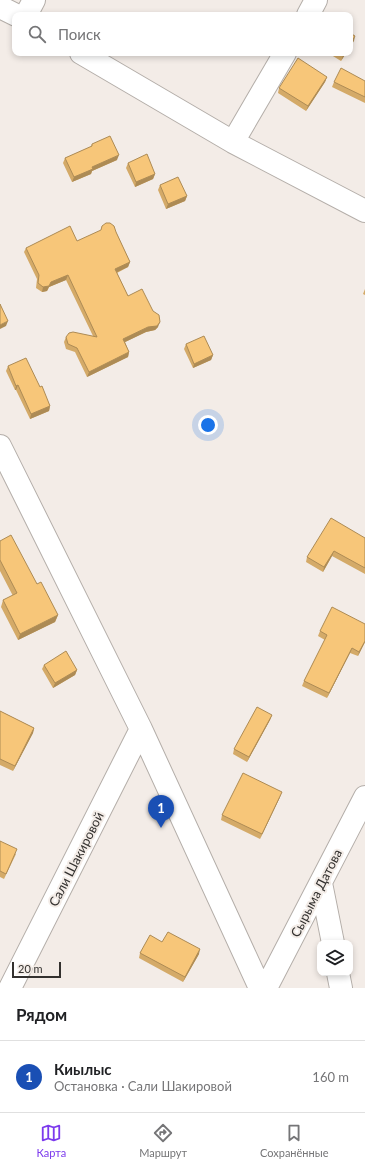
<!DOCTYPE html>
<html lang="ru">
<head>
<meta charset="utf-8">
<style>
  :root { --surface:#fff; --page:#f6f6f6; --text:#202124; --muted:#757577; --line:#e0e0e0; --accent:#7c3aed }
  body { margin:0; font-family:Lato,sans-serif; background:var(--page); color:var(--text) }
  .controls { position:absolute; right:12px; bottom:12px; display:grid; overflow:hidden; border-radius:8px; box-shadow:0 2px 6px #0003 }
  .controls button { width:36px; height:36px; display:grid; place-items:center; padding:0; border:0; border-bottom:1px solid var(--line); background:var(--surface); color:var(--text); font:20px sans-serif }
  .scale { position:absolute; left:12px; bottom:10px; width:49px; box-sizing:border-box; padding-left:4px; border:2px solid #33312f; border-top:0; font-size:11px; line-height:14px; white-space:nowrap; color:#33312f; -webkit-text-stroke:3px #f3ece7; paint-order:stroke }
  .you { position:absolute; left:208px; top:425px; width:14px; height:14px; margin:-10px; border:3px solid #fff; border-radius:50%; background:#1a73e8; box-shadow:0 0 0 6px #1a73e833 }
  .badge { display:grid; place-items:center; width:26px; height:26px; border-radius:50%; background:var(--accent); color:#fff; font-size:13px; font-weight:700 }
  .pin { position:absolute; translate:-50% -33px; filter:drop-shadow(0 1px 2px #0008) }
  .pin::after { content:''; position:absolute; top:21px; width:14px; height:12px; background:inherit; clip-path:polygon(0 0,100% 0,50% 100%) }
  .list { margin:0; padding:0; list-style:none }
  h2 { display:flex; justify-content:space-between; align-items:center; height:52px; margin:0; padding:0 16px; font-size:17px }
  h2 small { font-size:13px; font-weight:400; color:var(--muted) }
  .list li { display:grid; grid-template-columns:26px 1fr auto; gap:12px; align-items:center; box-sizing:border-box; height:72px; padding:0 16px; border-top:1px solid var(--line) }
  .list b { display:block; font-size:15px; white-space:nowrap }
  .list p { margin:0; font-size:13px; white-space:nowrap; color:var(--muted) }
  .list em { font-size:13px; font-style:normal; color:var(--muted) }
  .icon { flex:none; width:22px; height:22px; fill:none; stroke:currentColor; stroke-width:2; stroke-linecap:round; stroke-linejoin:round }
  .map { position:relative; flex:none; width:365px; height:988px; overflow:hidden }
  .search { position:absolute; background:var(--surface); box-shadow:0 2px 6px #0003; left:12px; right:12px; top:12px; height:44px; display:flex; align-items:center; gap:10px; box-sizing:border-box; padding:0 14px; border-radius:8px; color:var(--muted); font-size:15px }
  .sheet { height:124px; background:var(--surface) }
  nav { display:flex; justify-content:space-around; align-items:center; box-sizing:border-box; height:56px; border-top:1px solid var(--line); background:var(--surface); font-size:11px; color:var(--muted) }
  nav a { display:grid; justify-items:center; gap:2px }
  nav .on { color:var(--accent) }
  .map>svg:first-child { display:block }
</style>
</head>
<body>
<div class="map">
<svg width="365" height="988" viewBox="0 0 365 988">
  <rect width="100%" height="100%" fill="#f3ece7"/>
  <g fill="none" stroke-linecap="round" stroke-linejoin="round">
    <g stroke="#b4aea9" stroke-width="24">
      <path id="minor" d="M 0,7 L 16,15
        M 26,15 L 34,0
        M 308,15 L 316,0
        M 81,53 L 233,142 L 365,211
        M 233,142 L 285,53
        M 0,446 L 141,729 L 260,988
        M 321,883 L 333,943
        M 338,973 L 341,988
        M 10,988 L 141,729
        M 266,988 L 365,797"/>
    </g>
    <use href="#minor" stroke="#fff" stroke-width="22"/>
  </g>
  <path fill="#d4aa68" d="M 328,53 L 346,53 L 341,61 Z
    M 327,77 L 325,82 L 306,111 L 278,93 L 279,88 Z
    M 365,81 L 365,103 L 332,87 L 334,82 Z
    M 92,144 L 117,160 L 92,171 L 91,174 L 72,182 L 63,163 L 65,158 L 91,147 Z
    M 128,163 L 155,174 L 153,179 L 135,187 L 126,168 Z
    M 160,185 L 187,196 L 185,201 L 166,209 L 158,190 Z
    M 116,232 L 130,262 L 128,267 L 117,273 L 128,296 L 158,327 L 155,330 L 146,332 L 125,342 L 129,352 L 128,357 L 87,377 L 75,352 L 66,349 L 64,342 L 66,337 L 93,336 L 66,280 L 49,287 L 47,291 L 42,292 L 36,288 L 37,279 L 24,252 L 26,248 L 77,241 Z
    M 365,289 L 365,295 L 363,294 Z
    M 186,344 L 213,355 L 211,360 L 193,368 L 184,349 Z
    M 8,366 L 40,387 L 50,406 L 49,411 L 30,419 L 16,390 L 15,390 L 6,371 Z
    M 365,538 L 365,574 L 332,556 L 323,572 L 306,562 L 307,557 Z
    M 0,541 L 37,584 L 58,615 L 55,622 L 18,640 L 1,607 L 3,600 L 13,596 L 0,571 Z
    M 320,631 L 365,642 L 358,656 L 350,653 L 327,698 L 302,686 L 304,681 L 325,640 L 318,636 Z
    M 44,665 L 77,670 L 75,675 L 53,688 L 42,669 Z
    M 0,711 L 34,728 L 33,733 L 13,771 L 0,765 Z
    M 272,715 L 270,720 L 247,762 L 233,754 L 234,749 Z
    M 280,797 L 260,839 L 221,820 L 222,815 Z
    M 0,841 L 16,854 L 4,879 L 0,877 Z
    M 162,942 L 199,954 L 183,982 L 139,958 L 140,953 Z"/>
  <path fill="#ad8b55" d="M 355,36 L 354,41 L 350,47 L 350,45 Z
    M 345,53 L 346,53 L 341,61 L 343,56 Z
    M 327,77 L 325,82 L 306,111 L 308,106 Z
    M 119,155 L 117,160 L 92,171 L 91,174 L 72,182 L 74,177 L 92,167 Z
    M 155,174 L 153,179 L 135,187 L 136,182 Z
    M 187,196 L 185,201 L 166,209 L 168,204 Z
    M 130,262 L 128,267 L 113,274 L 115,269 Z
    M 68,275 L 66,280 L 49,287 L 47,291 L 42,292 L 43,287 L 51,282 Z
    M 8,321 L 6,326 L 0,329 L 0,325 Z
    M 160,322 L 158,327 L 155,330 L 146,332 L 121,344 L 123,339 L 148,327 Z
    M 129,352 L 128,357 L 87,377 L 89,372 Z
    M 213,355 L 211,360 L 193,368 L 194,364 Z
    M 18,385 L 16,390 L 15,390 L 16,386 Z
    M 50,406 L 49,411 L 30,419 L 31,414 Z
    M 334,551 L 332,556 L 323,572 L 324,567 Z
    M 58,615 L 55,622 L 18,640 L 20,634 Z
    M 365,641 L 365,642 L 358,656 L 359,652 Z
    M 352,648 L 350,653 L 327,698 L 329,693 Z
    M 77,670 L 75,675 L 53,688 L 55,683 Z
    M 272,715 L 270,720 L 247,762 L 249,757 Z
    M 34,728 L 33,733 L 13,771 L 15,766 Z
    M 282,792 L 280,797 L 260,839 L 262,834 Z
    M 200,949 L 199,954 L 183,982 L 185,977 Z"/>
  <path fill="#f7c679" stroke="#ad8b55" d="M 350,33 L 355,36 L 350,45 Z
    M 338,53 L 345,53 L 343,56 Z
    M 298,58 L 327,77 L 308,106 L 279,88 Z
    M 341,68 L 365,81 L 365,97 L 334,82 Z
    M 110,136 L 119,155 L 92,167 L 93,169 L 74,177 L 65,158 L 92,146 L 92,144 Z
    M 147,154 L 155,174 L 136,182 L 128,163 Z
    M 178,177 L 187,196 L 168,204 L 160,185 Z
    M 106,223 L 110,223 L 114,226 L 116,232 L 130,262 L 115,269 L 128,296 L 142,289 L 153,311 L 159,315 L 160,322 L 157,326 L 148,327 L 123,339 L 129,352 L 89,372 L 77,348 L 68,344 L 66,337 L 69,333 L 73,332 L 97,337 L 68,275 L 51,282 L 49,286 L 43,287 L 38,283 L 39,275 L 26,248 L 70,226 L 77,241 L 101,230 L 102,226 Z
    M 0,304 L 8,321 L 0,325 Z
    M 204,336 L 213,355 L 194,364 L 186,344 Z
    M 26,358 L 40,387 L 42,386 L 50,406 L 31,414 L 18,385 L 16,386 L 8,366 Z
    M 331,518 L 365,538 L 365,568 L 334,551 L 324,567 L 307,557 Z
    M 11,535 L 37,584 L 41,582 L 58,615 L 20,634 L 3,600 L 17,593 L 0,560 L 0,541 Z
    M 332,607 L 365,624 L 365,641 L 359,652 L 352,648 L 329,693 L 304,681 L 327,635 L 320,631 Z
    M 66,651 L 77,670 L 55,683 L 44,665 Z
    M 257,707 L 272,715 L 249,757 L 234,749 Z
    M 0,711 L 34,728 L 15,766 L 0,759 Z
    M 243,773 L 282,792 L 262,834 L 222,815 Z
    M 0,841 L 17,849 L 6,874 L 0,871 Z
    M 168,932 L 200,949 L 185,977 L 140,953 L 150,935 L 162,942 Z"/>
  <g text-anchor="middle" stroke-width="4" stroke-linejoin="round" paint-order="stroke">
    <g font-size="13" fill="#33312f" stroke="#f3ece7">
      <text transform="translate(76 859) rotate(-63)" y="5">Сали Шакировой</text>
      <text transform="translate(316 893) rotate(-63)" y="5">Сырыма Датова</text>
    </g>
  </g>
</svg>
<div class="controls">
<button><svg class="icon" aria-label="layers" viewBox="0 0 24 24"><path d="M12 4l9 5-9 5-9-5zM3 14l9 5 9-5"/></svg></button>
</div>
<div class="scale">20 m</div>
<div class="you"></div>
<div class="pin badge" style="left:161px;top:828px;background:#1a4fb4">1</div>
<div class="search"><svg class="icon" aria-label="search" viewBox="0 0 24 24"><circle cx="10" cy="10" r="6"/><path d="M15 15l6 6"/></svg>Поиск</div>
</div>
<section class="sheet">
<h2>Рядом<small></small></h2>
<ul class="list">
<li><span class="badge" style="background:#1a4fb4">1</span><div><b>Киылыс</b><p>Остановка · Сали Шакировой</p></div><em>160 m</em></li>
</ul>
</section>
<nav>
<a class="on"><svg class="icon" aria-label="map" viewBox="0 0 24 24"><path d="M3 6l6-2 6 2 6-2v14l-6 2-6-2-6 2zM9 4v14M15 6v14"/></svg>Карта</a>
<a><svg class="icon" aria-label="directions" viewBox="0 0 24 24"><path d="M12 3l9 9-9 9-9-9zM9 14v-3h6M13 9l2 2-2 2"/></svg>Маршрут</a>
<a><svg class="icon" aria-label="saved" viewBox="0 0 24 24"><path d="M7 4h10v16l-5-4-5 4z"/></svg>Сохранённые</a>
</nav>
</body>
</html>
